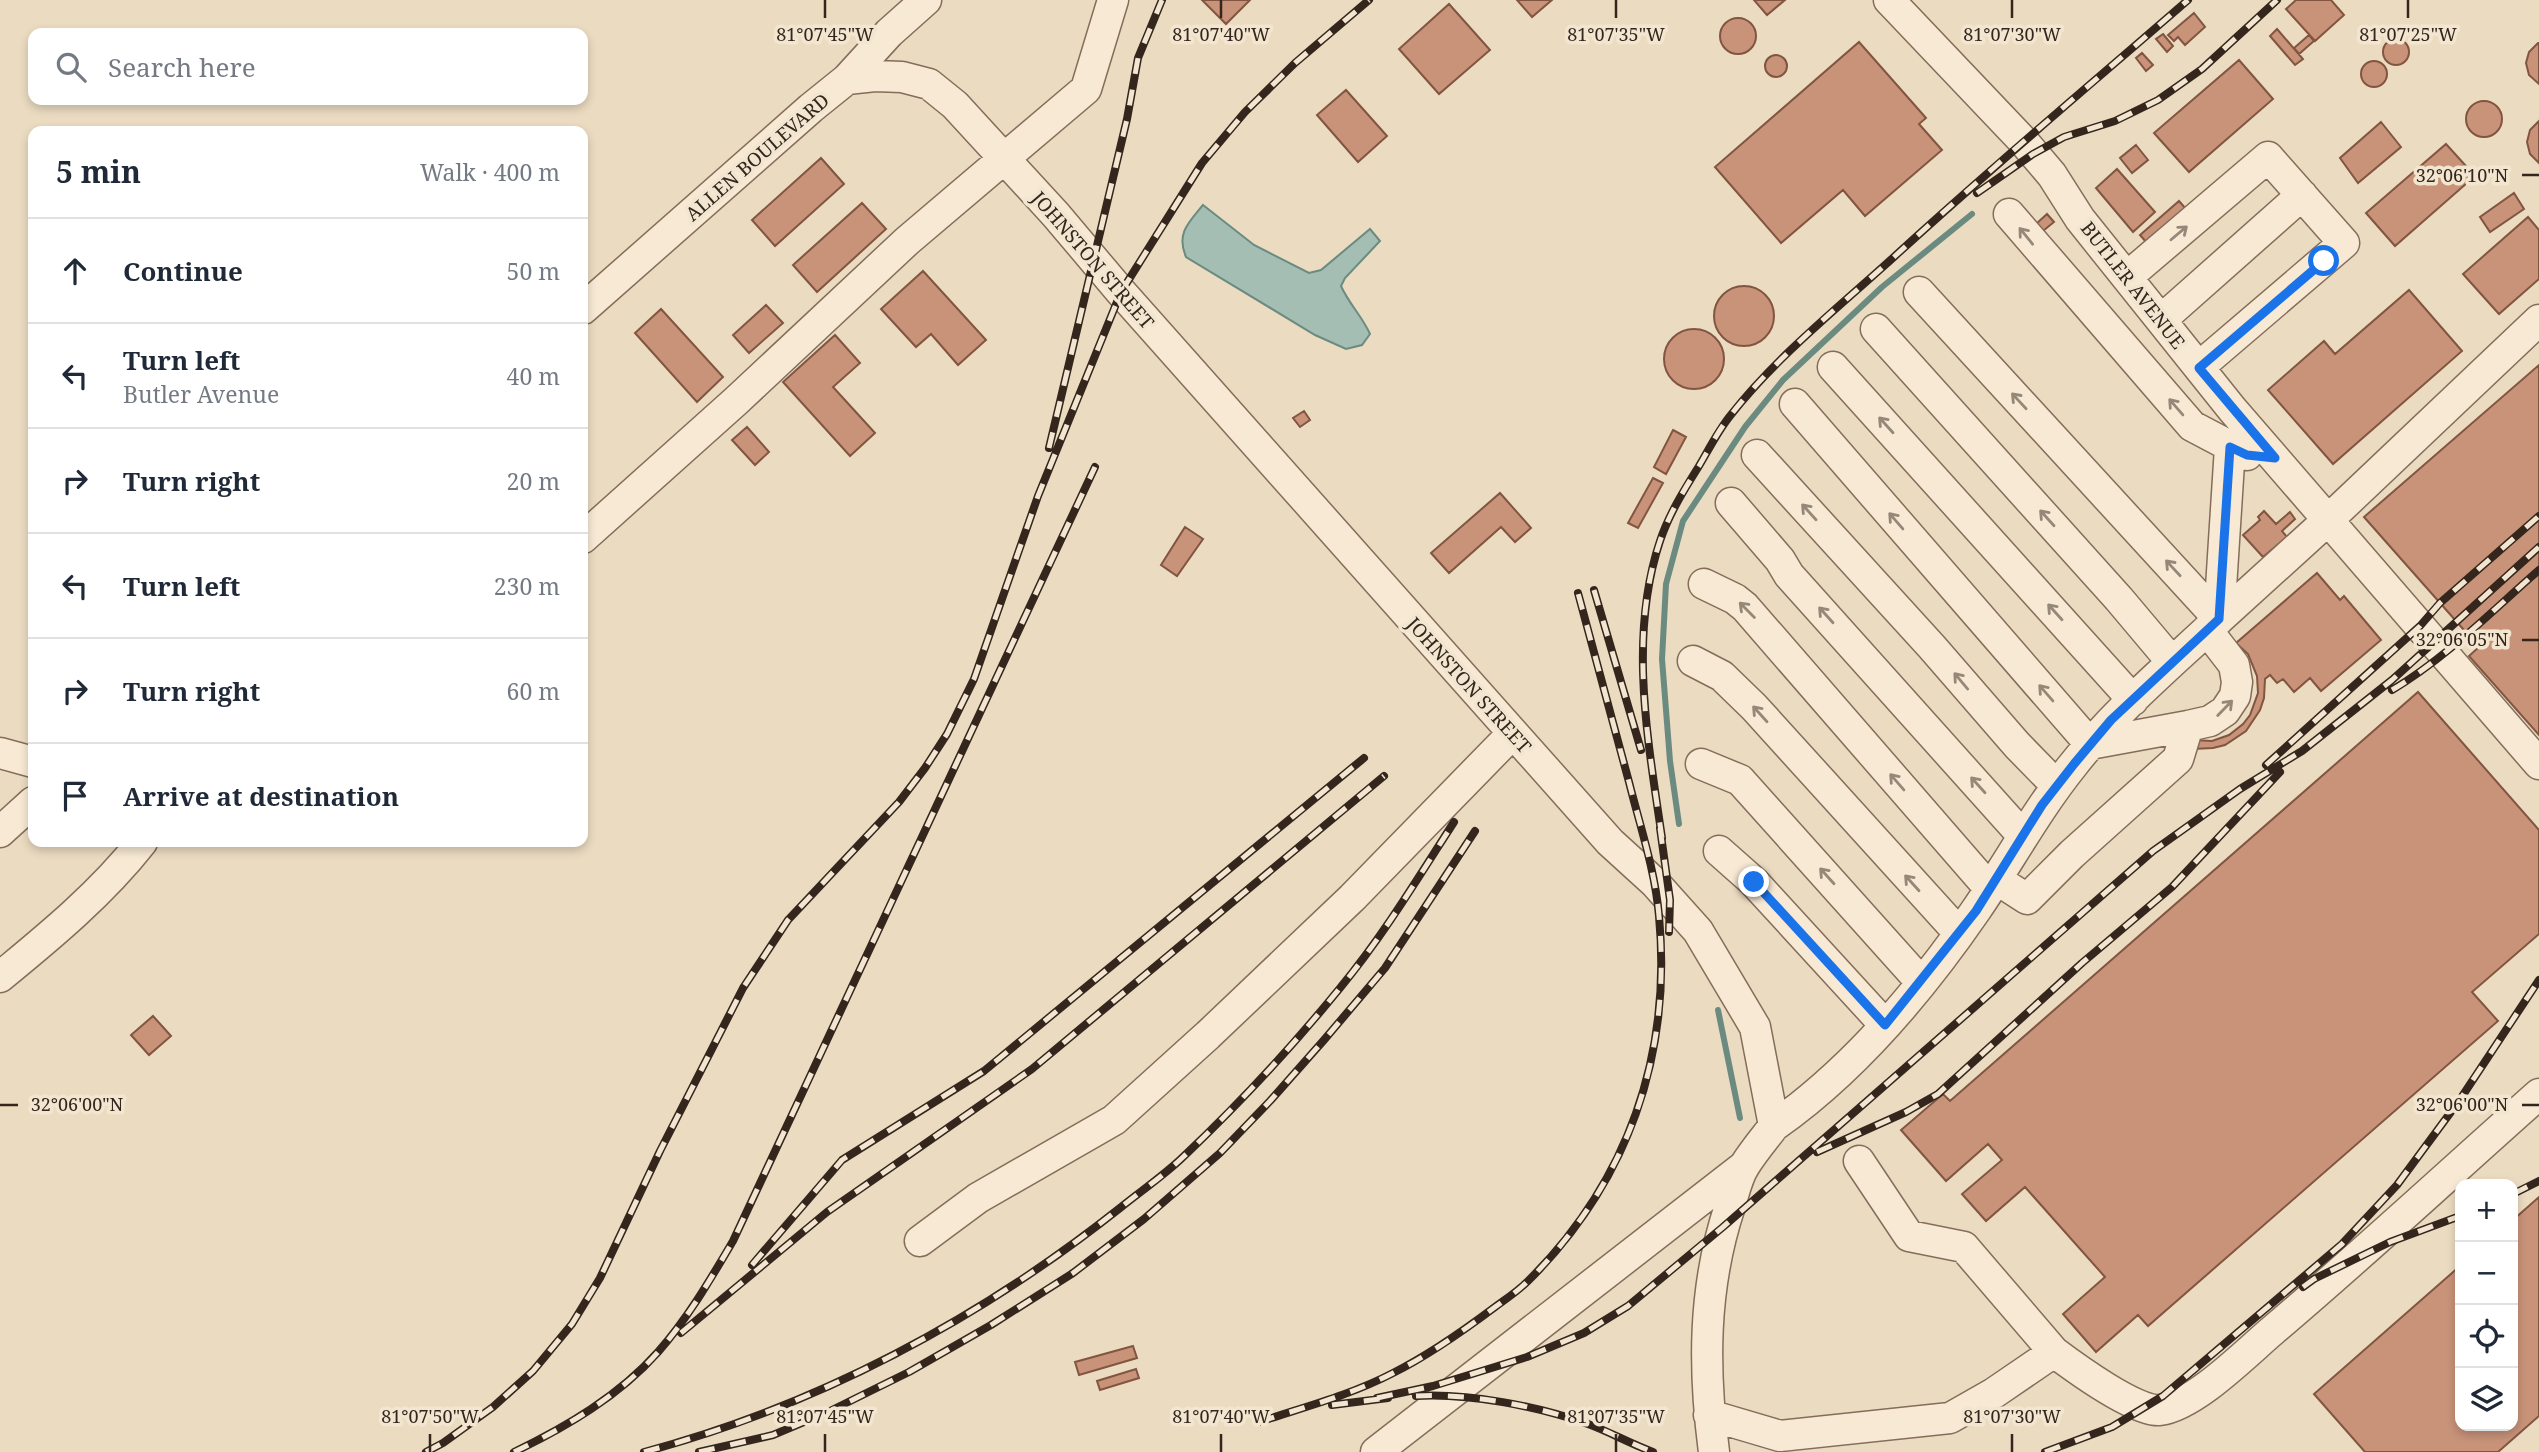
<!DOCTYPE html>
<html lang="en">
<head>
<meta charset="utf-8">
<style>
  :root { --surface:#fff; --page:#f2f2f3; --text:#1f2937; --muted:#747a83; --line:#e0e1e3 }
  body { margin:0; font-family:"Noto Serif",serif; background:var(--page); color:var(--text) }
  .controls { position:absolute; right:21px; bottom:21px; display:grid; overflow:hidden; border-radius:14px; box-shadow:0 4px 10px #0003 }
  .controls button { width:63px; height:63px; display:grid; place-items:center; padding:0; border:0; border-bottom:2px solid var(--line); background:var(--surface); color:var(--text); font:35px sans-serif }
  .stop { position:absolute; width:21px; height:21px; margin:-16px; border:5px solid #1a73e8; border-radius:50%; background:#fff }
  .stop.end { background:#1a73e8; border-color:#fff; box-shadow:0 2px 7px #0008 }
  .list { margin:0; padding:0; list-style:none }
  h2 { display:flex; justify-content:space-between; align-items:center; height:91px; margin:0; padding:0 28px; font-size:30px }
  h2 small { font-size:23px; font-weight:400; color:var(--muted) }
  .list li { display:grid; grid-template-columns:46px 1fr auto; gap:21px; align-items:center; box-sizing:border-box; height:105px; padding:0 28px; border-top:2px solid var(--line) }
  .list b { display:block; font-size:26px; white-space:nowrap }
  .list p { margin:0; font-size:23px; white-space:nowrap; color:var(--muted) }
  .list em { font-size:23px; font-style:normal; color:var(--muted) }
  .icon { flex:none; width:38px; height:38px; fill:none; stroke:currentColor; stroke-width:2; stroke-linecap:round; stroke-linejoin:round }
  .map { position:relative; flex:none; width:2539px; height:1452px; overflow:hidden }
  .search { position:absolute; background:var(--surface); box-shadow:0 4px 10px #0003; left:28px; top:28px; width:560px; height:77px; display:flex; align-items:center; gap:18px; box-sizing:border-box; padding:0 24px; border-radius:14px; color:var(--muted); font-size:26px }
  .panel { position:absolute; background:var(--surface); box-shadow:0 4px 10px #0003; left:28px; top:126px; width:560px; height:721px; border-radius:14px }
  .map>svg:first-child { display:block }
</style>
</head>
<body>
<div class="map">
<svg width="2539" height="1452" viewBox="0 0 2539 1452">
  <rect width="100%" height="100%" fill="#ebdbc1"/>
  <path fill="#a4beb4" stroke="#6b8b81" stroke-width="2" d="M 1203,205 L 1254,245 L 1309,273 L 1321,270 L 1370,229 L 1380,241 L 1345,278 L 1341,286 C 1349,304 1362,316 1370,334 L 1362,345 L 1346,349 L 1315,335 L 1186,257 C 1176,234 1188,223 1203,205 Z"/>
  <g fill="none" stroke-linecap="round" stroke-linejoin="round">
    <path stroke="#6b8b81" stroke-width="6" d="M 1679,824 L 1670,761 L 1662,659 L 1666,584 L 1683,521 L 1745,427 L 1783,380 L 1882,287 L 1972,214
      M 1718,1010 L 1740,1118"/>
  </g>
  <path fill="#c89379" stroke="#825541" stroke-width="2" d="M 1202,0 L 1250,0 L 1226,24 Z
    M 1517,0 L 1552,0 L 1532,17 Z
    M 1754,0 L 1785,0 L 1767,15 Z
    M 2296,0 L 2331,0 L 2344,15 L 2315,41 L 2286,9 Z
    M 1449,4 L 1490,50 L 1439,94 L 1399,49 Z
    M 2194,13 L 2205,27 L 2185,45 L 2178,37 L 2174,41 L 2168,35 Z
    M1720 36a18 18 0 1 1 36 0a18 18 0 1 1-36 0Z
    M 2277,29 L 2303,59 L 2295,65 L 2270,36 Z
    M 2163,34 L 2173,46 L 2167,52 L 2156,39 Z
    M 2309,35 L 2314,41 L 2299,54 L 2294,48 Z
    M2383 52a13 13 0 1 1 26 0a13 13 0 1 1-26 0Z
    M 1859,42 L 1926,118 L 1919,124 L 1942,150 L 1865,216 L 1843,190 L 1781,243 L 1715,167 Z
    M 2538,43 L 2539,43 L 2539,84 L 2529,75 L 2526,63 L 2529,52 Z
    M 2142,53 L 2153,65 L 2146,71 L 2136,58 Z
    M1765 66a11 11 0 1 1 22 0a11 11 0 1 1-22 0Z
    M 2239,60 L 2273,99 L 2189,172 L 2154,133 Z
    M2361 74a13 13 0 1 1 26 0a13 13 0 1 1-26 0Z
    M 1346,90 L 1387,136 L 1358,162 L 1317,115 Z
    M2466 119a18 18 0 1 1 36 0a18 18 0 1 1-36 0Z
    M 2539,121 L 2539,163 L 2530,154 L 2527,142 L 2530,130 Z
    M 2381,122 L 2401,147 L 2358,183 L 2340,158 Z
    M 2446,144 L 2475,176 L 2395,246 L 2366,213 Z
    M 2136,145 L 2148,160 L 2132,173 L 2120,158 Z
    M 821,158 L 844,184 L 775,246 L 752,220 Z
    M 2117,169 L 2155,212 L 2133,232 L 2096,188 Z
    M 2514,193 L 2524,209 L 2490,232 L 2480,217 Z
    M 2179,201 L 2186,209 L 2147,243 L 2140,235 Z
    M 862,203 L 886,229 L 817,292 L 793,265 Z
    M 2047,214 L 2054,222 L 2043,231 L 2036,224 Z
    M 2528,217 L 2539,230 L 2539,279 L 2499,314 L 2463,274 Z
    M 923,271 L 986,340 L 958,365 L 931,334 L 916,347 L 881,309 Z
    M1714 316a30 30 0 1 1 60 0a30 30 0 1 1-60 0Z
    M 2409,290 L 2462,351 L 2333,464 L 2268,390 L 2324,341 L 2335,354 Z
    M 766,305 L 783,323 L 749,353 L 733,335 Z
    M 661,309 L 723,377 L 697,402 L 635,333 Z
    M1664 359a30 30 0 1 1 60 0a30 30 0 1 1-60 0Z
    M 835,335 L 860,363 L 833,387 L 875,433 L 850,456 L 783,382 Z
    M 2539,365 L 2539,735 L 2469,656 L 2479,647 L 2364,517 Z
    M 1304,411 L 1310,420 L 1300,427 L 1293,418 Z
    M 747,427 L 769,452 L 755,465 L 732,440 Z
    M 1673,430 L 1686,437 L 1666,474 L 1654,467 Z
    M 1653,478 L 1663,483 L 1638,528 L 1628,523 Z
    M 1500,493 L 1531,528 L 1515,542 L 1501,527 L 1449,573 L 1431,553 Z
    M 2264,511 L 2276,524 L 2290,512 L 2295,519 L 2282,531 L 2287,537 L 2263,557 L 2243,535 L 2260,520 L 2258,517 Z
    M 1185,527 L 1203,539 L 1177,576 L 1161,565 Z
    M 2317,573 L 2340,600 L 2344,596 L 2381,640 L 2321,691 L 2310,678 L 2294,692 L 2283,679 L 2277,683 L 2270,675 L 2265,679 L 2264,698 L 2260,710 L 2246,731 L 2225,745 L 2213,748 L 2193,749 L 2194,740 L 2212,741 L 2229,735 L 2243,724 L 2250,715 L 2258,693 L 2257,676 L 2248,654 L 2236,643 Z
    M 2418,692 L 2539,830 L 2539,934 L 2472,992 L 2498,1021 L 2148,1326 L 2138,1315 L 2096,1352 L 2063,1314 L 2105,1277 L 2025,1187 L 1986,1221 L 1962,1194 L 2002,1160 L 1988,1144 L 1946,1181 L 1901,1130 L 1943,1094 L 1950,1101 Z
    M 153,1016 L 171,1036 L 149,1055 L 131,1035 Z
    M 2539,1197 L 2539,1416 L 2498,1452 L 2365,1452 L 2314,1394 L 2460,1266 L 2460,1426 L 2513,1426 L 2513,1220 Z
    M 1133,1346 L 1137,1358 L 1079,1375 L 1075,1362 Z
    M 1136,1369 L 1139,1378 L 1100,1390 L 1097,1381 Z"/>
  <g fill="none" stroke-linecap="round" stroke-linejoin="round">
    <g stroke="#846d5a" stroke-width="33">
      <path id="minor" d="M 1889,0 L 2024,142 L 2052,175 L 2080,219 L 2232,409 L 2539,764
        M 847,79 L 875,76 L 902,77 L 929,84 L 955,105 L 1056,215 L 1121,292 L 1610,842 L 1655,883 L 1698,931 L 1755,1027 L 1774,1126 C 1764,1139 1753,1152 1745,1165 C 1737,1177 1734,1193 1730,1206 C 1703,1287 1703,1368 1714,1452
        M 2009,214 L 2192,426 L 2247,455
        M 2127,277 L 2268,157 L 2344,243 L 2199,367
        M 1919,292 L 2219,619 L 2328,520 L 2539,320
        M 583,309 L 811,108 L 847,79 L 889,33 L 926,0
        M 2161,320 L 2302,195
        M 1876,329 L 2119,599 L 2172,662
        M 1833,367 L 2133,700
        M 1795,404 L 2090,744 L 2188,726 L 2210,721 L 2225,711 L 2235,696 L 2237,682 L 2234,665 L 2207,630
        M 1757,455 L 1932,647 L 2017,745 L 2057,786
        M 1731,503 L 1780,560 L 1789,575 L 2023,836
        M 583,538 L 736,401 L 907,241 L 1086,89 L 1113,0
        M 1704,584 L 1735,599 L 1745,607 L 1990,889
        M 1693,661 L 1722,676 L 1754,707 L 1959,933
        M 0,753 L 33,762
        M 1701,764 L 1740,780 L 1921,982
        M 0,832 L 33,802
        M 1719,851 L 1754,882 L 1885,1025
        M 1996,879 L 2027,899 L 2072,854 L 2178,759 L 2188,726
        M 0,977 C 50,936 102,893 142,842
        M 1774,1126 C 1854,1070 1921,990 1976,910 C 2009,862 2036,811 2073,765 C 2115,711 2169,666 2219,619 L 2230,447
        M 920,1241 L 978,1198 L 1114,1120 L 1208,1035 L 1352,898 L 1512,734
        M 2054,1352 C 2074,1367 2137,1413 2160,1410 C 2195,1405 2245,1354 2272,1331 C 2363,1254 2450,1173 2539,1094
        M 1709,1415 L 1780,1436 L 1950,1418 L 1994,1393 L 2054,1352 L 1964,1247 L 1909,1236 L 1859,1161
        M 1376,1452 L 1743,1167"/>
    </g>
    <use href="#minor" stroke="#f7e9d4" stroke-width="30"/>
    <g stroke="#34261d" stroke-width="8">
      <path id="rail" d="M 1977,193 L 2033,154 L 2064,137 L 2115,121 L 2158,100 L 2202,69 L 2277,0
        M 1049,448 L 1127,119 L 1138,58 L 1162,0
        M 1594,590 L 1641,750
        M 2392,690 C 2446,658 2492,611 2539,570
        M 2266,765 L 2420,626 L 2440,603 L 2539,516
        M 1660,828 L 1670,900 L 1669,932
        M 1662,838 C 1648,741 1628,637 1660,541 C 1669,514 1684,490 1699,466 C 1709,449 1718,431 1730,416 C 1777,356 1839,307 1895,256 C 1991,168 2090,85 2188,0
        M 1817,1152 L 1906,1112 L 1938,1094 L 2082,963 L 2172,887 L 2280,772
        M 2513,1194 L 2539,1181
        M 752,1265 L 842,1160 L 984,1071 L 1364,758
        M 2303,1287 L 2314,1279 L 2390,1242 L 2460,1216
        M 681,1333 L 827,1212 L 1032,1069 L 1384,776
        M 1416,1396 C 1469,1393 1537,1406 1588,1424 C 1610,1432 1631,1444 1653,1452
        M 1377,1398 L 1433,1386 L 1527,1357 L 1584,1333 L 1628,1306 L 1723,1227 L 2153,851 L 2240,789 L 2302,751 L 2392,680 L 2539,547
        M 1332,1405 L 1388,1398
        M 1259,1422 C 1304,1407 1351,1395 1393,1373 C 1429,1355 1463,1331 1495,1307 C 1506,1299 1518,1291 1528,1281 C 1628,1182 1672,1055 1659,916 C 1655,870 1640,826 1629,782 C 1612,719 1595,656 1578,593
        M 426,1452 L 443,1443 L 493,1407 L 533,1371 L 572,1324 L 600,1278 L 660,1151 L 743,988 L 788,920 L 899,802 L 925,768 L 947,734 L 974,679 L 1038,496 L 1121,292 L 1202,163 L 1245,112 L 1295,63 L 1369,0
        M 514,1452 C 566,1427 619,1396 658,1352 C 688,1318 710,1280 733,1241 L 1095,467
        M 644,1452 C 817,1406 980,1319 1120,1208 C 1141,1191 1163,1176 1182,1158 C 1238,1105 1292,1047 1340,988 C 1383,936 1418,878 1454,822
        M 699,1452 L 773,1435 L 830,1411 L 909,1372 L 991,1325 L 1073,1273 L 1144,1219 L 1220,1153 L 1270,1101 L 1324,1040 L 1385,968 L 1475,831
        M 2045,1452 L 2112,1427 L 2163,1396 L 2342,1244 L 2397,1185 L 2459,1101 L 2539,980"/>
    </g>
    <use href="#rail" stroke="#f3e6d0" stroke-width="5" stroke-dasharray="16" stroke-linecap="butt"/>
  </g>
  <defs><path id="oneway-shaft" d="M-6 0H5M1.5-3L5.5 0L1.5 3" fill="none" stroke-width="1.6" stroke-linecap="round" stroke-linejoin="round" transform="scale(1.75)"/></defs>
  <g stroke="#968878">
    <use href="#oneway-shaft" transform="translate(2179 233) rotate(-40)"/>
    <use href="#oneway-shaft" transform="translate(2026 236) rotate(-129)"/>
    <use href="#oneway-shaft" transform="translate(2019 401) rotate(-133)"/>
    <use href="#oneway-shaft" transform="translate(2176 407) rotate(-131)"/>
    <use href="#oneway-shaft" transform="translate(1886 425) rotate(-132)"/>
    <use href="#oneway-shaft" transform="translate(1809 512) rotate(-132)"/>
    <use href="#oneway-shaft" transform="translate(2047 518) rotate(-132)"/>
    <use href="#oneway-shaft" transform="translate(1896 521) rotate(-131)"/>
    <use href="#oneway-shaft" transform="translate(2173 568) rotate(-133)"/>
    <use href="#oneway-shaft" transform="translate(1747 610) rotate(-135)"/>
    <use href="#oneway-shaft" transform="translate(2055 612) rotate(-132)"/>
    <use href="#oneway-shaft" transform="translate(1826 615) rotate(-132)"/>
    <use href="#oneway-shaft" transform="translate(1961 681) rotate(-130)"/>
    <use href="#oneway-shaft" transform="translate(2046 693) rotate(-131)"/>
    <use href="#oneway-shaft" transform="translate(2225 708) rotate(-46)"/>
    <use href="#oneway-shaft" transform="translate(1760 714) rotate(-132)"/>
    <use href="#oneway-shaft" transform="translate(1897 782) rotate(-131)"/>
    <use href="#oneway-shaft" transform="translate(1978 785) rotate(-132)"/>
    <use href="#oneway-shaft" transform="translate(1827 876) rotate(-132)"/>
    <use href="#oneway-shaft" transform="translate(1912 883) rotate(-132)"/>
  </g>
  <g fill="none" stroke-linecap="round" stroke-linejoin="round">
    <path stroke="#1a73e8" stroke-width="9" d="M 1754,882 L 1885,1025 L 1976,911 L 2042,805 L 2074,764 L 2111,720 L 2219,619 L 2230,447 L 2247,455 L 2275,458 L 2199,368 L 2324,261"/>
  </g>
  <path fill="none" stroke="#34261d" stroke-width="2.5" d="M 825,0 L 825,18M 1221,0 L 1221,18M 1616,0 L 1616,18M 2012,0 L 2012,18M 2408,0 L 2408,18M 2522,175 L 2539,175M 2522,640 L 2539,640M 0,1105 L 18,1105M 2522,1105 L 2539,1105M 430,1434 L 430,1452M 825,1434 L 825,1452M 1221,1434 L 1221,1452M 1616,1434 L 1616,1452M 2012,1434 L 2012,1452"/>
  <g text-anchor="middle" stroke-width="7" stroke-linejoin="round" paint-order="stroke">
    <g font-size="19" fill="#34261d" stroke="#f3e6d0">
      <text transform="translate(757 157) rotate(-41)" y="7">ALLEN BOULEVARD</text>
      <text transform="translate(1093 260) rotate(49)" y="7">JOHNSTON STREET</text>
      <text transform="translate(2133 285) rotate(52)" y="7">BUTLER AVENUE</text>
      <text transform="translate(1469 685) rotate(48)" y="7">JOHNSTON STREET</text>
    </g>
  </g>
  <g font-size="18" text-anchor="middle" fill="#34261d" stroke="#f3e6d0" stroke-width="7" stroke-linejoin="round" paint-order="stroke">
    <text x="825" y="41">81°07'45"W</text>
    <text x="1221" y="41">81°07'40"W</text>
    <text x="1616" y="41">81°07'35"W</text>
    <text x="2012" y="41">81°07'30"W</text>
    <text x="2408" y="41">81°07'25"W</text>
    <text x="2462" y="182">32°06'10"N</text>
    <text x="2462" y="646">32°06'05"N</text>
    <text x="77" y="1111">32°06'00"N</text>
    <text x="2462" y="1111">32°06'00"N</text>
    <text x="430" y="1423">81°07'50"W</text>
    <text x="825" y="1423">81°07'45"W</text>
    <text x="1221" y="1423">81°07'40"W</text>
    <text x="1616" y="1423">81°07'35"W</text>
    <text x="2012" y="1423">81°07'30"W</text>
  </g>
</svg>
<div class="controls">
<button>+</button>
<button>−</button>
<button><svg class="icon" aria-label="locate" viewBox="0 0 24 24"><circle cx="12" cy="12" r="6"/><path d="M12 2v4M12 18v4M2 12h4M18 12h4"/></svg></button>
<button><svg class="icon" aria-label="layers" viewBox="0 0 24 24"><path d="M12 4l9 5-9 5-9-5zM3 14l9 5 9-5"/></svg></button>
</div>
<div class="stop" style="left:2324px;top:261px"></div>
<div class="stop end" style="left:1754px;top:882px"></div>
<div class="search"><svg class="icon" aria-label="search" viewBox="0 0 24 24"><circle cx="10" cy="10" r="6"/><path d="M15 15l6 6"/></svg>Search here</div>
<section class="panel">
<h2>5 min<small>Walk · 400 m</small></h2>
<ul class="list">
<li><svg class="icon" aria-label="ahead" viewBox="0 0 24 24"><path d="M12 20V5M6 11l6-6 6 6"/></svg><div><b>Continue</b></div><em>50 m</em></li>
<li><svg class="icon" aria-label="left" viewBox="0 0 24 24"><path d="M17 20v-9H6M10 6l-5 5 5 5"/></svg><div><b>Turn left</b><p>Butler Avenue</p></div><em>40 m</em></li>
<li><svg class="icon" aria-label="right" viewBox="0 0 24 24"><path d="M7 20v-9h11M14 6l5 5-5 5"/></svg><div><b>Turn right</b></div><em>20 m</em></li>
<li><svg class="icon" aria-label="left" viewBox="0 0 24 24"><path d="M17 20v-9H6M10 6l-5 5 5 5"/></svg><div><b>Turn left</b></div><em>230 m</em></li>
<li><svg class="icon" aria-label="right" viewBox="0 0 24 24"><path d="M7 20v-9h11M14 6l5 5-5 5"/></svg><div><b>Turn right</b></div><em>60 m</em></li>
<li><svg class="icon" aria-label="arrive" viewBox="0 0 24 24"><path d="M6 21V4h12l-3 4 3 4H6"/></svg><div><b>Arrive at destination</b></div></li>
</ul>
</section>
</div>
</body>
</html>
